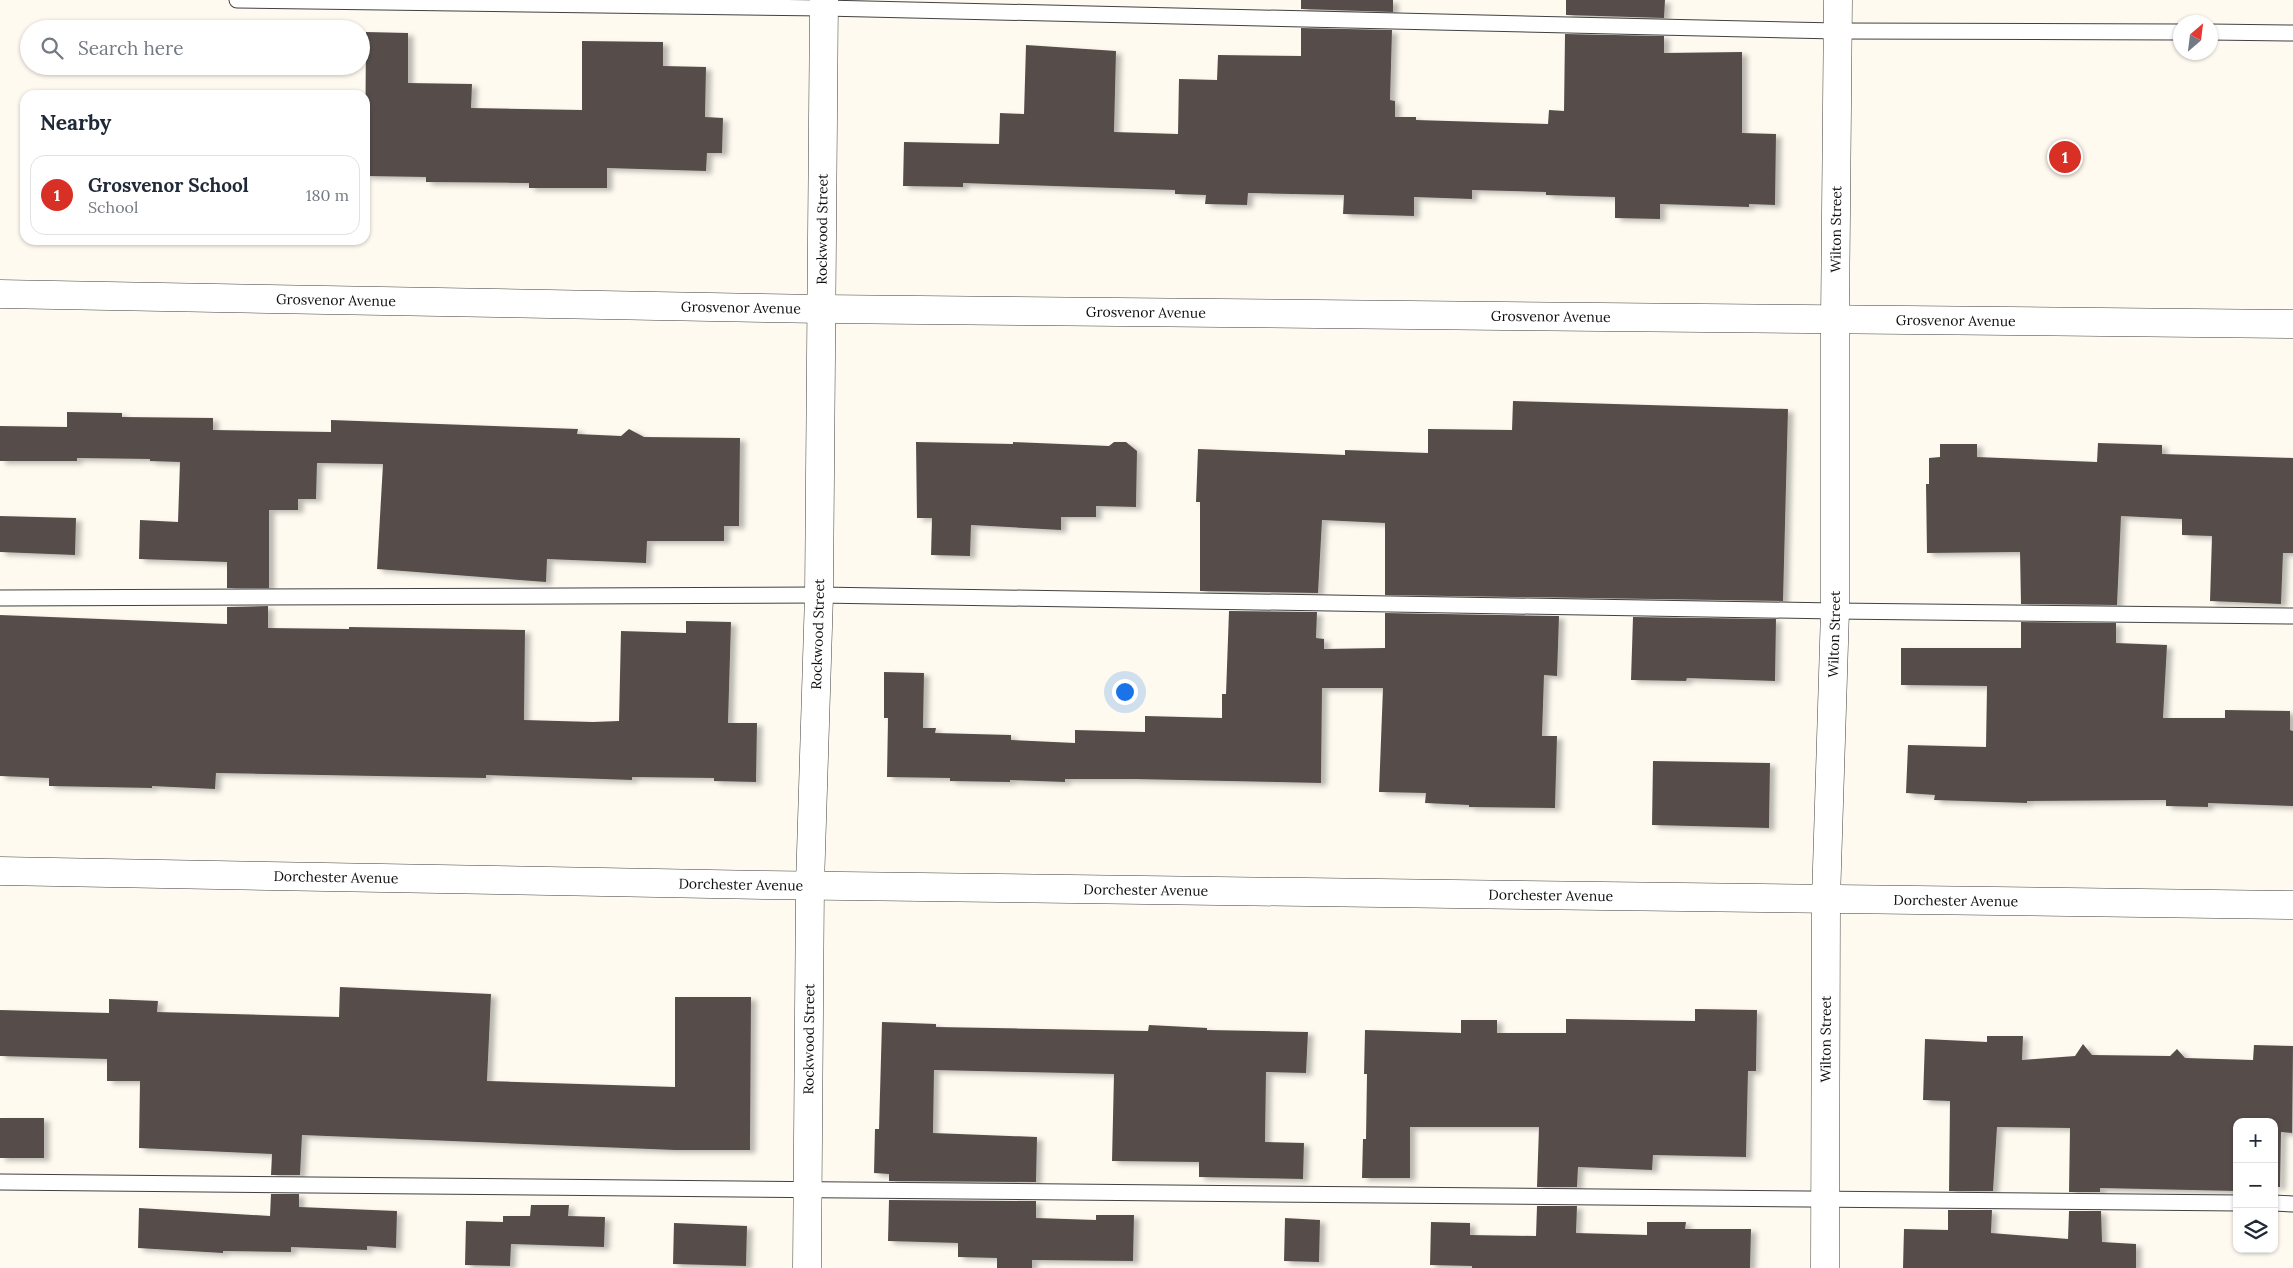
<!DOCTYPE html>
<html lang="en">
<head>
<meta charset="utf-8">
<style>
  :root { --surface:#fff; --page:#f6f6f7; --text:#1f2937; --muted:#747a83; --line:#e0e1e3; --accent:#d93025 }
  body { margin:0; font-family:Lora,serif; background:var(--page); color:var(--text) }
  .controls { position:absolute; right:15px; bottom:15px; display:grid; overflow:hidden; border-radius:10px; box-shadow:0 1px 4px #0004 }
  .controls button { width:45px; height:45px; display:grid; place-items:center; padding:0; border:0; border-bottom:1px solid var(--line); background:var(--surface); color:var(--text); font:25px sans-serif }
  .compass { position:absolute; left:2173px; top:15px; width:45px; height:45px; border-radius:50%; background:var(--surface); box-shadow:0 1px 4px #0004; rotate:28deg }
  .you { position:absolute; left:1124px; top:691px; width:18px; height:18px; margin:-12px; border:4px solid #fff; border-radius:50%; background:#1a73e8; box-shadow:0 0 0 8px #1a73e833 }
  .badge { display:grid; place-items:center; width:32px; height:32px; border-radius:50%; background:var(--accent); color:#fff; font-size:16px; font-weight:700 }
  .pin { position:absolute; translate:-50% -50%; border:2px solid #fff; box-shadow:0 1px 5px #0006 }
  .list { margin:0; padding:0; list-style:none }
  h2 { display:flex; justify-content:space-between; align-items:center; height:65px; margin:0; padding:0 20px; font-size:21px }
  h2 small { font-size:16px; font-weight:400; color:var(--muted) }
  .list li { display:grid; grid-template-columns:32px 1fr auto; gap:15px; align-items:center; box-sizing:border-box; height:80px; margin:0 10px 10px; padding:0 10px; border:1px solid var(--line); border-radius:15px }
  .list b { display:block; font-size:19px; white-space:nowrap }
  .list p { margin:0; font-size:16px; white-space:nowrap; color:var(--muted) }
  .list em { font-size:16px; font-style:normal; color:var(--muted) }
  .icon { flex:none; width:28px; height:28px; fill:none; stroke:currentColor; stroke-width:2; stroke-linecap:round; stroke-linejoin:round }
  .map { position:relative; flex:none; width:2293px; height:1268px; overflow:hidden }
  .search { position:absolute; background:var(--surface); box-shadow:0 1px 4px #0004; left:20px; top:20px; width:350px; height:55px; display:flex; align-items:center; gap:12px; box-sizing:border-box; padding:0 18px; border-radius:28px; color:var(--muted); font-size:19px }
  .panel { position:absolute; background:var(--surface); box-shadow:0 1px 4px #0004; left:20px; top:90px; width:350px; height:155px; border-radius:15px }
  .map>svg:first-child { display:block }
</style>
</head>
<body>
<div class="map">
<svg width="2293" height="1268" viewBox="0 0 2293 1268">
  <defs>
    <filter id="shadow"><feDropShadow dx="5.5" dy="3" stdDeviation="2.5" flood-color="#0004"/></filter>
  </defs>
  <rect width="100%" height="100%" fill="#fefaf0"/>
  <path fill="#564e4b" filter="url(#shadow)" d="M 1301,0 L 1393,0 L 1393,12 L 1301,9 Z
    M 1566,0 L 1665,0 L 1664,18 L 1566,15 Z
    M 1301,28 L 1392,30 L 1390,100 L 1395,101 L 1395,117 L 1416,117 L 1416,120 L 1548,124 L 1549,110 L 1564,111 L 1565,34 L 1664,36 L 1664,53 L 1742,52 L 1742,133 L 1776,134 L 1775,205 L 1749,204 L 1749,207 L 1660,204 L 1660,219 L 1615,218 L 1615,197 L 1546,195 L 1546,192 L 1472,190 L 1472,199 L 1414,197 L 1414,216 L 1343,214 L 1344,195 L 1248,193 L 1247,205 L 1205,204 L 1206,195 L 1175,194 L 1175,190 L 963,183 L 963,187 L 903,186 L 904,142 L 999,144 L 1000,113 L 1024,114 L 1026,45 L 1116,51 L 1114,132 L 1178,134 L 1179,79 L 1217,80 L 1218,55 L 1301,56 Z
    M 366,32 L 408,33 L 408,83 L 472,84 L 471,108 L 582,110 L 582,41 L 663,42 L 663,66 L 706,67 L 705,117 L 723,118 L 722,153 L 707,153 L 706,171 L 607,168 L 607,188 L 529,188 L 529,183 L 426,182 L 426,177 L 365,176 Z
    M 1513,401 L 1788,409 L 1783,601 L 1385,595 L 1385,523 L 1322,520 L 1318,593 L 1200,591 L 1200,502 L 1196,502 L 1198,449 L 1345,455 L 1345,450 L 1428,453 L 1428,429 L 1512,430 Z
    M 67,412 L 122,413 L 122,417 L 213,418 L 213,430 L 331,432 L 331,420 L 578,429 L 577,434 L 621,436 L 629,429 L 644,437 L 740,438 L 739,526 L 724,526 L 724,541 L 647,541 L 646,563 L 547,559 L 546,582 L 377,569 L 383,464 L 317,463 L 316,499 L 298,499 L 298,510 L 269,510 L 269,588 L 227,588 L 227,562 L 139,559 L 140,520 L 178,522 L 180,462 L 150,461 L 150,459 L 77,458 L 77,461 L 0,461 L 0,426 L 67,427 Z
    M 916,442 L 1013,444 L 1013,442 L 1109,446 L 1114,442 L 1126,442 L 1137,451 L 1136,507 L 1096,506 L 1096,517 L 1061,517 L 1061,530 L 971,525 L 970,556 L 931,555 L 932,518 L 917,518 Z
    M 2098,443 L 2162,445 L 2162,454 L 2293,458 L 2293,553 L 2283,553 L 2281,604 L 2210,601 L 2212,536 L 2182,535 L 2182,519 L 2121,516 L 2117,605 L 2021,604 L 2020,552 L 1927,553 L 1926,484 L 1929,484 L 1929,458 L 1940,457 L 1940,444 L 1977,444 L 1977,457 L 2097,462 Z
    M 0,516 L 76,518 L 75,555 L 0,552 Z
    M 268,606 L 268,628 L 349,629 L 349,627 L 525,630 L 524,720 L 593,722 L 619,721 L 621,631 L 686,633 L 686,621 L 731,622 L 728,723 L 757,723 L 756,782 L 714,781 L 714,778 L 632,777 L 632,780 L 486,775 L 486,778 L 216,773 L 215,789 L 152,786 L 152,788 L 49,786 L 49,778 L 0,776 L 0,615 L 227,624 L 227,607 Z
    M 1229,611 L 1317,612 L 1316,638 L 1324,639 L 1324,649 L 1385,648 L 1385,613 L 1559,616 L 1557,676 L 1544,675 L 1542,736 L 1557,736 L 1555,808 L 1469,807 L 1469,805 L 1425,803 L 1426,793 L 1379,792 L 1383,688 L 1322,688 L 1321,783 L 1134,779 L 1065,779 L 1065,782 L 1010,780 L 1010,782 L 950,781 L 950,778 L 887,777 L 888,718 L 884,718 L 884,672 L 924,673 L 923,728 L 936,728 L 935,733 L 1011,735 L 1011,740 L 1075,743 L 1075,730 L 1145,732 L 1145,716 L 1222,718 L 1222,694 L 1226,694 Z
    M 1633,617 L 1776,619 L 1775,681 L 1687,678 L 1686,681 L 1631,680 Z
    M 2021,622 L 2116,623 L 2116,643 L 2167,645 L 2163,718 L 2225,718 L 2225,710 L 2290,711 L 2290,730 L 2293,731 L 2293,806 L 2208,803 L 2208,807 L 2166,806 L 2166,800 L 2027,801 L 2027,803 L 1934,800 L 1935,795 L 1906,793 L 1908,745 L 1986,747 L 1987,686 L 1901,685 L 1901,648 L 2021,648 Z
    M 1653,761 L 1770,763 L 1769,828 L 1652,825 Z
    M 340,987 L 491,994 L 487,1081 L 675,1087 L 675,997 L 751,997 L 750,1150 L 675,1150 L 302,1135 L 300,1175 L 271,1175 L 272,1154 L 139,1148 L 140,1081 L 107,1081 L 107,1059 L 0,1056 L 0,1010 L 109,1013 L 109,999 L 158,1001 L 157,1012 L 339,1017 Z
    M 1695,1009 L 1757,1010 L 1756,1071 L 1748,1071 L 1746,1157 L 1653,1155 L 1652,1170 L 1578,1167 L 1577,1187 L 1537,1187 L 1539,1127 L 1410,1127 L 1410,1178 L 1362,1178 L 1363,1139 L 1366,1139 L 1367,1074 L 1364,1074 L 1365,1030 L 1461,1033 L 1461,1020 L 1497,1020 L 1497,1033 L 1566,1033 L 1566,1019 L 1695,1021 Z
    M 882,1022 L 936,1024 L 936,1027 L 1148,1031 L 1149,1025 L 1207,1028 L 1207,1030 L 1308,1032 L 1306,1073 L 1266,1072 L 1265,1142 L 1304,1143 L 1303,1179 L 1199,1177 L 1199,1162 L 1112,1161 L 1114,1074 L 934,1070 L 933,1133 L 1037,1137 L 1036,1182 L 889,1181 L 889,1174 L 874,1173 L 875,1129 L 879,1129 Z
    M 1987,1036 L 2023,1036 L 2022,1060 L 2075,1056 L 2083,1044 L 2092,1055 L 2170,1056 L 2177,1049 L 2185,1058 L 2253,1060 L 2254,1045 L 2293,1046 L 2292,1133 L 2281,1132 L 2280,1187 L 2274,1187 L 2274,1122 L 2237,1122 L 2237,1191 L 2100,1188 L 2100,1192 L 2069,1192 L 2070,1128 L 1997,1127 L 1993,1191 L 1949,1191 L 1950,1101 L 1923,1100 L 1925,1039 L 1987,1042 Z
    M 0,1118 L 44,1118 L 44,1158 L 0,1158 Z
    M 271,1194 L 299,1194 L 299,1207 L 397,1211 L 396,1248 L 367,1246 L 367,1250 L 291,1247 L 291,1252 L 223,1251 L 223,1253 L 138,1248 L 139,1208 L 270,1216 Z
    M 889,1200 L 1036,1201 L 1036,1218 L 1096,1220 L 1096,1215 L 1134,1215 L 1133,1261 L 1032,1260 L 1032,1268 L 997,1268 L 997,1258 L 958,1257 L 958,1243 L 888,1241 Z
    M 531,1205 L 569,1205 L 568,1216 L 605,1217 L 604,1247 L 511,1244 L 510,1266 L 465,1265 L 466,1221 L 503,1222 L 503,1216 L 530,1216 Z
    M 1537,1206 L 1577,1206 L 1576,1233 L 1647,1235 L 1647,1222 L 1686,1222 L 1685,1229 L 1751,1229 L 1750,1268 L 1472,1268 L 1472,1266 L 1430,1265 L 1431,1222 L 1470,1223 L 1470,1235 L 1536,1236 Z
    M 1948,1210 L 1992,1210 L 1991,1233 L 2068,1239 L 2069,1211 L 2101,1211 L 2102,1242 L 2136,1244 L 2136,1268 L 1903,1268 L 1904,1229 L 1948,1230 Z
    M 1285,1218 L 1320,1220 L 1319,1262 L 1284,1261 Z
    M 674,1223 L 747,1226 L 746,1266 L 673,1264 Z"/>
  <g fill="none" stroke-linecap="round" stroke-linejoin="round">
    <g stroke="#414141" stroke-width="17">
      <path id="service" d="M 237,0 L 824,8 L 1837,31 L 2180,32
        M 2210,32 L 2293,33
        M 0,598 L 819,595 L 1835,611 L 2293,616
        M 0,1182 L 2237,1203
        M 2274,1203 L 2293,1204"/>
    </g>
    <g stroke="#414141" stroke-width="29">
      <g id="minor">
        <path id="s1" d="M 0,294 L 822,309 L 2293,324"/>
        <path id="s2" d="M 0,871 L 765,885 L 2293,905"/>
        <path id="s3" d="M 807,1268 L 810,885 L 819,595 L 824,0"/>
        <path id="s4" d="M 1825,1268 L 1826,900 L 1835,611 L 1835,319 L 1838,0"/>
      </g>
    </g>
    <use href="#service" stroke="#fff" stroke-width="15"/>
    <use href="#minor" stroke="#fff" stroke-width="28"/>
  </g>
  <g text-anchor="middle" stroke-width="5" stroke-linejoin="round" paint-order="stroke">
    <g font-size="14" fill="#0e0e0e" stroke="#fff">
      <text dy="5" stroke="none"><textPath href="#s3" startOffset="1039">Rockwood Street</textPath></text>
      <text dy="5" stroke="none"><textPath href="#s4" startOffset="1039">Wilton Street</textPath></text>
      <text dy="5" stroke="none"><textPath href="#s1" startOffset="336">Grosvenor Avenue</textPath></text>
      <text dy="5" stroke="none"><textPath href="#s1" startOffset="741">Grosvenor Avenue</textPath></text>
      <text dy="5" stroke="none"><textPath href="#s1" startOffset="1146">Grosvenor Avenue</textPath></text>
      <text dy="5" stroke="none"><textPath href="#s1" startOffset="1551">Grosvenor Avenue</textPath></text>
      <text dy="5" stroke="none"><textPath href="#s1" startOffset="1956">Grosvenor Avenue</textPath></text>
      <text dy="5" stroke="none"><textPath href="#s3" startOffset="634">Rockwood Street</textPath></text>
      <text dy="5" stroke="none"><textPath href="#s4" startOffset="634">Wilton Street</textPath></text>
      <text dy="5" stroke="none"><textPath href="#s2" startOffset="336">Dorchester Avenue</textPath></text>
      <text dy="5" stroke="none"><textPath href="#s2" startOffset="741">Dorchester Avenue</textPath></text>
      <text dy="5" stroke="none"><textPath href="#s2" startOffset="1146">Dorchester Avenue</textPath></text>
      <text dy="5" stroke="none"><textPath href="#s2" startOffset="1551">Dorchester Avenue</textPath></text>
      <text dy="5" stroke="none"><textPath href="#s2" startOffset="1956">Dorchester Avenue</textPath></text>
      <text dy="5" stroke="none"><textPath href="#s3" startOffset="229">Rockwood Street</textPath></text>
      <text dy="5" stroke="none"><textPath href="#s4" startOffset="229">Wilton Street</textPath></text>
    </g>
  </g>
</svg>
<div class="controls">
<button>+</button>
<button>−</button>
<button><svg class="icon" aria-label="layers" viewBox="0 0 24 24"><path d="M12 4l9 5-9 5-9-5zM3 14l9 5 9-5"/></svg></button>
</div>
<svg class="compass" viewBox="-18 -18 36 36"><path d="M0-13l5 13h-10z" fill="#e53935"/><path d="M0 13l5-13h-10z" fill="#747a83"/></svg>
<div class="you"></div>
<div class="pin badge" style="left:2065px;top:157px">1</div>
<div class="search"><svg class="icon" aria-label="search" viewBox="0 0 24 24"><circle cx="10" cy="10" r="6"/><path d="M15 15l6 6"/></svg>Search here</div>
<section class="panel">
<h2>Nearby<small></small></h2>
<ul class="list">
<li><span class="badge">1</span><div><b>Grosvenor School</b><p>School</p></div><em>180 m</em></li>
</ul>
</section>
</div>
</body>
</html>
